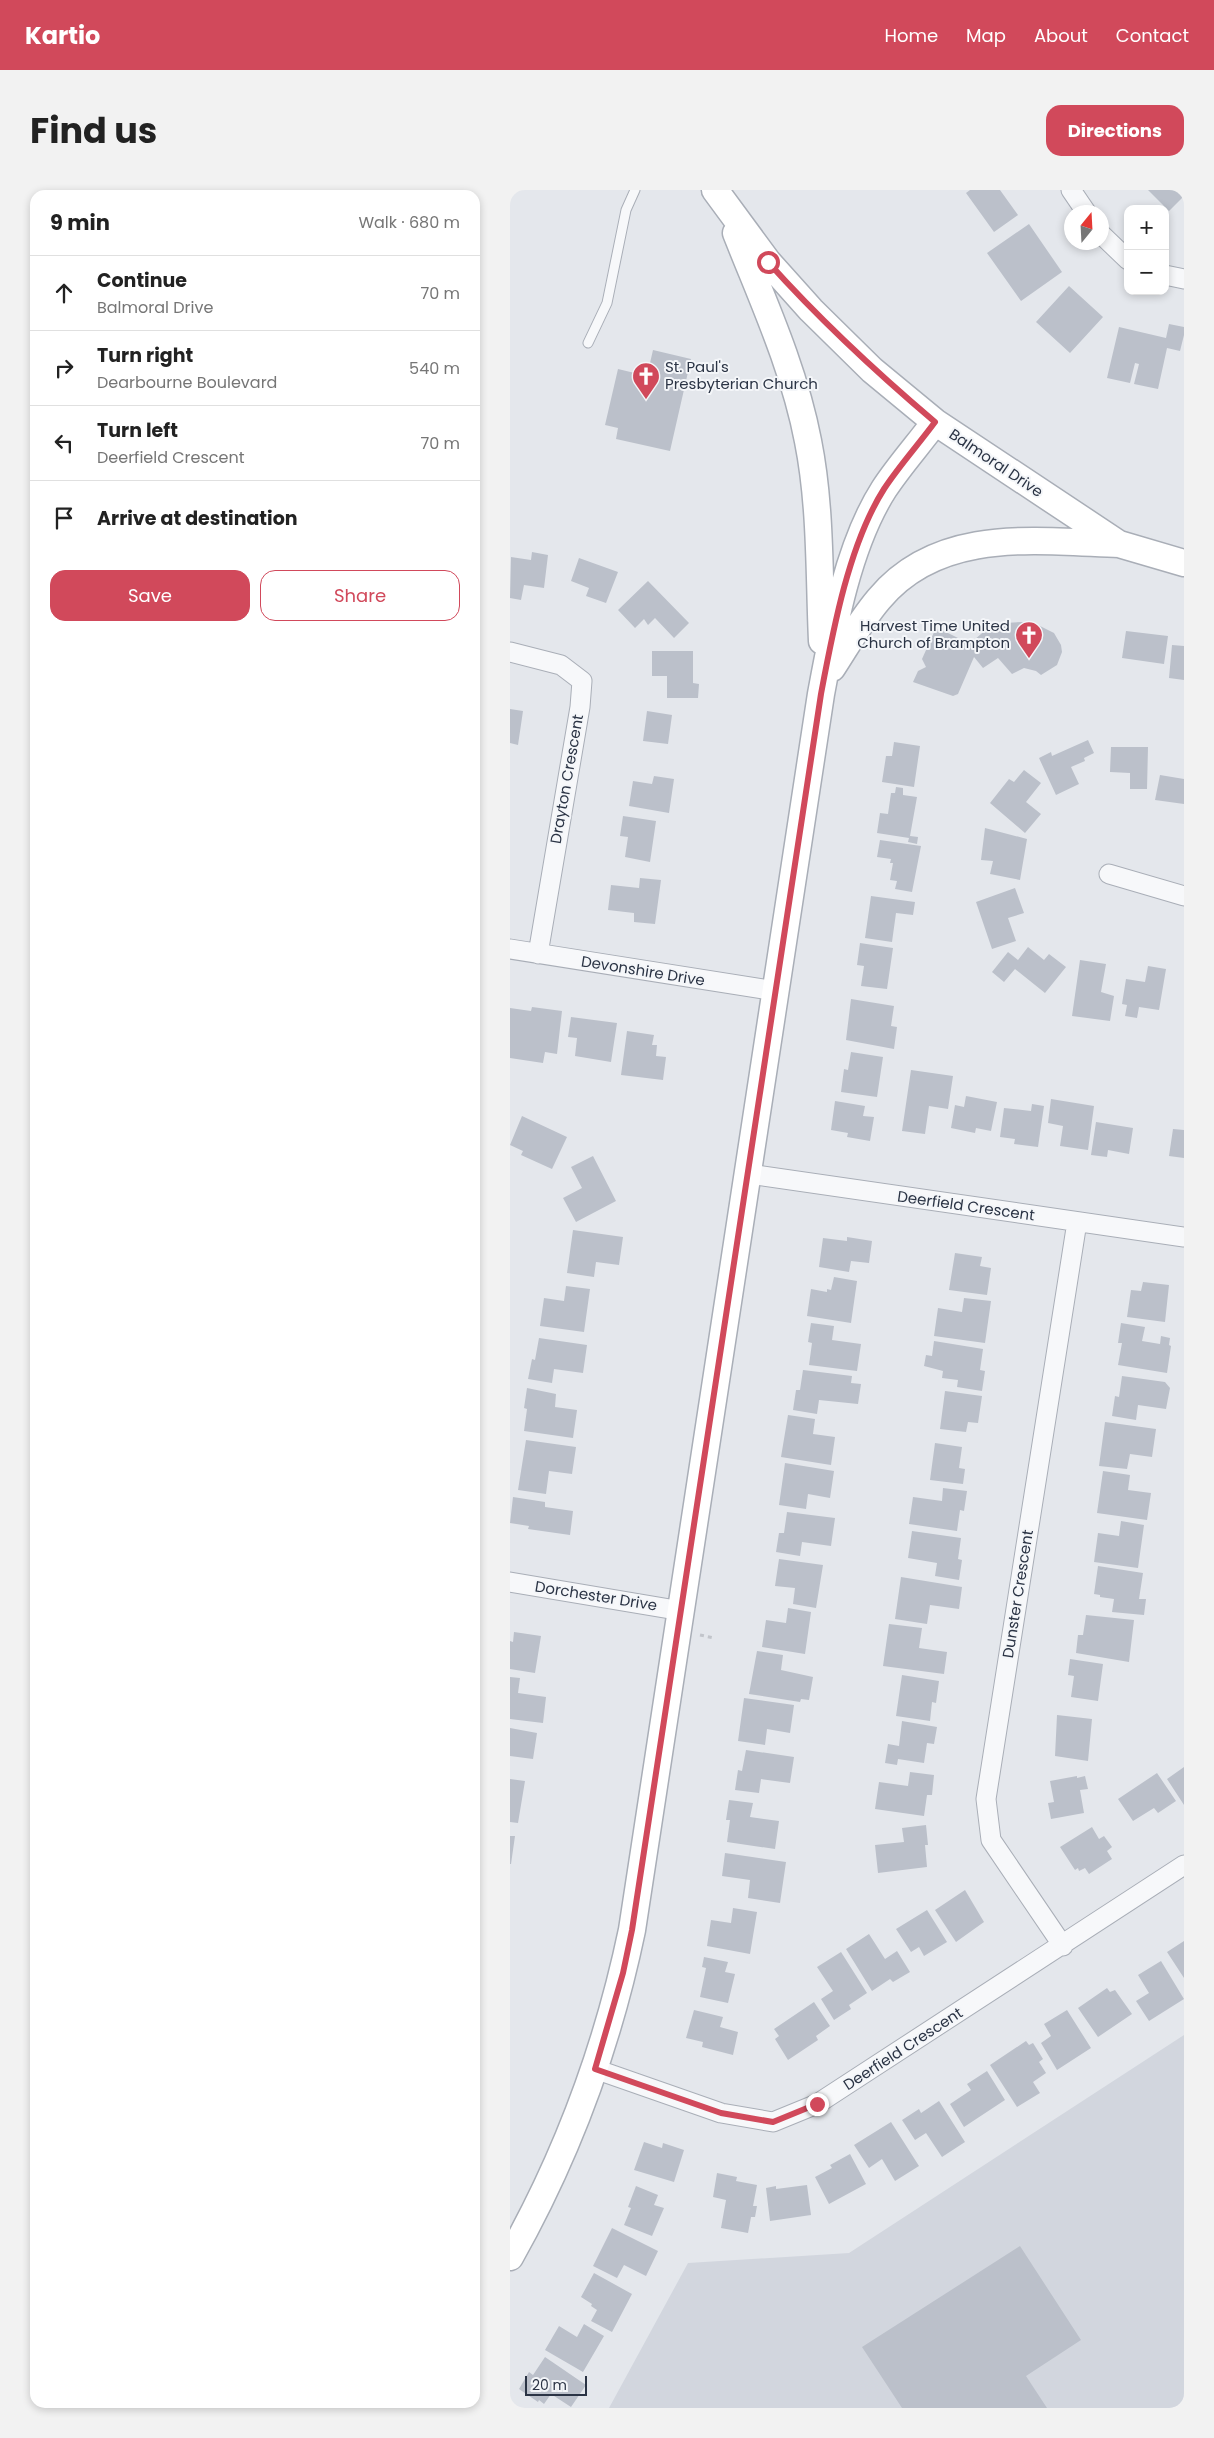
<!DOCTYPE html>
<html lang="en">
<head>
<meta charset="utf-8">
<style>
  :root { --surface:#fff; --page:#f2f2f2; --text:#222; --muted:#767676; --line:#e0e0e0; --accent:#d1495b }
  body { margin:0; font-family:Poppins,sans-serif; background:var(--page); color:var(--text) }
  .controls { position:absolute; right:15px; top:15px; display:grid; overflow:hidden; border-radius:10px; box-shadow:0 2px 8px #0003 }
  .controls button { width:45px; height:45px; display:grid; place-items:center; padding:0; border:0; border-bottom:1px solid var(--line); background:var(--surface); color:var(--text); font:25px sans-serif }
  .compass { position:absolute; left:554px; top:15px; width:45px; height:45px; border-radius:50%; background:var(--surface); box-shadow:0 2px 8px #0003; rotate:18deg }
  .scale { position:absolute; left:15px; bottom:12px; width:62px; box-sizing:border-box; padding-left:5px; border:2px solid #2b3445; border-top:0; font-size:14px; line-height:18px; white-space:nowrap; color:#2b3445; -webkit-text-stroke:4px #f4f6f9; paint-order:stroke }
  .stop { position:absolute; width:15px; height:15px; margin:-11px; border:4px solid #d1495b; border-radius:50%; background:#fff }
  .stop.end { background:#d1495b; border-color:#fff; box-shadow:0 1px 5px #0008 }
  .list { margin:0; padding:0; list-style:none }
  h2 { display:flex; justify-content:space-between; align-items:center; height:65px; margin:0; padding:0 20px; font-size:21px }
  h2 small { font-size:16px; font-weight:400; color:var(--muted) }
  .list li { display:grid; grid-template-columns:32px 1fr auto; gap:15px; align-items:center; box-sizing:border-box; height:75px; padding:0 20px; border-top:1px solid var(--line) }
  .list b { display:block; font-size:19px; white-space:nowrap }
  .list p { margin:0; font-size:16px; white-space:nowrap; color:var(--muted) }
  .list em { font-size:16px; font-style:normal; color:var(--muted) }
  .actions { display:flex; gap:10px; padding:15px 20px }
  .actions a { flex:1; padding:11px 0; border:1px solid var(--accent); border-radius:15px; text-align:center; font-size:18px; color:var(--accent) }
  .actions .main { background:var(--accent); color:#fff }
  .icon { flex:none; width:28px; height:28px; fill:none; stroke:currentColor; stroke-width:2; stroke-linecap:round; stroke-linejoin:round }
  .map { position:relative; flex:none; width:674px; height:2218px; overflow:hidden; border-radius:15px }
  header { display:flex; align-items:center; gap:30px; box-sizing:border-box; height:70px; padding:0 25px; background:var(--accent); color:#fff }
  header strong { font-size:24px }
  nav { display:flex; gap:28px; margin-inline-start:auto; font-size:18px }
  .intro { display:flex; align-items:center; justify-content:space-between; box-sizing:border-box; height:120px; padding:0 30px }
  h1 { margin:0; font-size:35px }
  .button { padding:12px 22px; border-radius:15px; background:var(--accent); color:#fff; font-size:18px; font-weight:700 }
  main { display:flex; gap:30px; padding:0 30px }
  aside { flex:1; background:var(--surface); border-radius:15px; box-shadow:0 2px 8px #0003 }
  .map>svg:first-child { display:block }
</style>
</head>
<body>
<header>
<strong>Kartio</strong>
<nav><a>Home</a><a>Map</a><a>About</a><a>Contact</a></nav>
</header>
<div class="intro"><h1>Find us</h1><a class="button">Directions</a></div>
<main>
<aside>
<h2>9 min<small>Walk · 680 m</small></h2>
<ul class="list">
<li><svg class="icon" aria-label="ahead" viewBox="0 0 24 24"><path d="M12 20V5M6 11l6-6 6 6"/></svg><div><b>Continue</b><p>Balmoral Drive</p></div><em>70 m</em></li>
<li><svg class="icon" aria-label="right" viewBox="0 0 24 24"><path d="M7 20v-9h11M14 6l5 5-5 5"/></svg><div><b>Turn right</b><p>Dearbourne Boulevard</p></div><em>540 m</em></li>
<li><svg class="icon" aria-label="left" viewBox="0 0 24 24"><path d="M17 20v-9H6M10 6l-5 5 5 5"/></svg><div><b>Turn left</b><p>Deerfield Crescent</p></div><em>70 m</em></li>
<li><svg class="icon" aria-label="arrive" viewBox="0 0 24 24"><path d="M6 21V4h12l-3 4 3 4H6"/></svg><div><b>Arrive at destination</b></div></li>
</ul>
<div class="actions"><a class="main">Save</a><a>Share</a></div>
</aside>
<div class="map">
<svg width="674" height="2218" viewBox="0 0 674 2218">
  <rect width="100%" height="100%" fill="#e4e7ec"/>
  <path fill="#d2d6de" d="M 674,1845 L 674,2218 L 99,2218 L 178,2073 L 339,2063 Z"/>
  <path fill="#bbc0ca" d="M 460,0 L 490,0 L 508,25 L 484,42 L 456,3 Z
    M 638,0 L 674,0 L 674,6 L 659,21 Z
    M 519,34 L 552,82 L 511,111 L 477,63 Z
    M 559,96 L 593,127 L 560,163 L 526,132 Z
    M 659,134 L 674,137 L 674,145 L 670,161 L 657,158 L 648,199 L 624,194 L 629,174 L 625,173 L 620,193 L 597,188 L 609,137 L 656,148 Z
    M 143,160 L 181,169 L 160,261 L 106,249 L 108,238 L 95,235 L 108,179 L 137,186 Z
    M 22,362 L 38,365 L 34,398 L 14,395 L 11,410 L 0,408 L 1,367 L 21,370 Z
    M 69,368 L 108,382 L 96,413 L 76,406 L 79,398 L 61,391 Z
    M 138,391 L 179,433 L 164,448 L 145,428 L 138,435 L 134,429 L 125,438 L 108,420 Z
    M 512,432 L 528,435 L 544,443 L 551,455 L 552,462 L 547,475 L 531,485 L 526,481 L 514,478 L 502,484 L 488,468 L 473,478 L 464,467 L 448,504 L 443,506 L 403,492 L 408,481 L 416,477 L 412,469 L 425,440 L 430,439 L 456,452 L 464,450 L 478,438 L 494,433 Z
    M 616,441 L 658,446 L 654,474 L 612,468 Z
    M 662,455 L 674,456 L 674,490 L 659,488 Z
    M 142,461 L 183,461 L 183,493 L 189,494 L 188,508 L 157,508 L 157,486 L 142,486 Z
    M 0,519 L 13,521 L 8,555 L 0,553 Z
    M 137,521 L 162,525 L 158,554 L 133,551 Z
    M 578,550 L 584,563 L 574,568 L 575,571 L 561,577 L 569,594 L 546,605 L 529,568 L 541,562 L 542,566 Z
    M 384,552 L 410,556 L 404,597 L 372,592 L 376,566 L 382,566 Z
    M 601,557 L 638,557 L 637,599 L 620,599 L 620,583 L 600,582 Z
    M 514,580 L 531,593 L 516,612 L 531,624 L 515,643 L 480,613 L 499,589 L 504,592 Z
    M 650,585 L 674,589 L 674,614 L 645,610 Z
    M 144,586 L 164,589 L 159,623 L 119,616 L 123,591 L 142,594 Z
    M 386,597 L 393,598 L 393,605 L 407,607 L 400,646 L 408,647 L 407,654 L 398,652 L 399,648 L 367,643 L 370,623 L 378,624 L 381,603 L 385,603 Z
    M 113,626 L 146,631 L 140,672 L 115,667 L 118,647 L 110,646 Z
    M 475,638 L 517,649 L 510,690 L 480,684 L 483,671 L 471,670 Z
    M 370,650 L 411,656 L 402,702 L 385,699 L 387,691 L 380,690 L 383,673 L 380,673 L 381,669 L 367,667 Z
    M 130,688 L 151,690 L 145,734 L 124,732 L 124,723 L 98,720 L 101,695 L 129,698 Z
    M 505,698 L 514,723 L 498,728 L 506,751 L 482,759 L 466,712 Z
    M 361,706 L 405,712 L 403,725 L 386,723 L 382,752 L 355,748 Z
    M 350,753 L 383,758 L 377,799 L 351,796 L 354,776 L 347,775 Z
    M 518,757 L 534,770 L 539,764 L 556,777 L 535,803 L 505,779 L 494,792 L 482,782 L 498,762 L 508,770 Z
    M 570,770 L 596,774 L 591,802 L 604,806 L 600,831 L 562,826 Z
    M 638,776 L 656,779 L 649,820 L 629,817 L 627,828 L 615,826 L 617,815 L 612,814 L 616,789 L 635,792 Z
    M 341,809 L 384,816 L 381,836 L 387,837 L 384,859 L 336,850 Z
    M 22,817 L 52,821 L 47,864 L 35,862 L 33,873 L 0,868 L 0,818 L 21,821 Z
    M 61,827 L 107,833 L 101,872 L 65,866 L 67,848 L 58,847 Z
    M 117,841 L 144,845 L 142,855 L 147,855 L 146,866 L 156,867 L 153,890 L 111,885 Z
    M 341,862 L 373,867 L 367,907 L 331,902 L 334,879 L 338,880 Z
    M 401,880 L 443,886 L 438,919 L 419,916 L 415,944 L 392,941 Z
    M 456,906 L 487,912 L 481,941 L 466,938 L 465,943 L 441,938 L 445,915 L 454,917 Z
    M 541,909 L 584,916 L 578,960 L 550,956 L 553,936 L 538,933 Z
    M 325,911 L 355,916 L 353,926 L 364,927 L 360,951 L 337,947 L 338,943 L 321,940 Z
    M 522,914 L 534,916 L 528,957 L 504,954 L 505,949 L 490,947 L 494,918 L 521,921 Z
    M 12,926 L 57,947 L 42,979 L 11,965 L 13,961 L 0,955 Z
    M 586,932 L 623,938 L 619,964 L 598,960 L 597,967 L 581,965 Z
    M 663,939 L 674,940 L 674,968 L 659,966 Z
    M 83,966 L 106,1011 L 66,1032 L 53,1008 L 72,998 L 61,977 Z
    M 63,1040 L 113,1047 L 109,1075 L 86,1072 L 84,1087 L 57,1083 Z
    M 337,1047 L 362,1051 L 359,1073 L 341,1071 L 339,1082 L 309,1077 L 313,1048 L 337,1051 Z
    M 445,1063 L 472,1067 L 470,1076 L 481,1078 L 477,1105 L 439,1100 Z
    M 324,1087 L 347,1091 L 341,1133 L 297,1126 L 301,1099 L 317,1102 L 317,1099 L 321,1100 Z
    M 633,1092 L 659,1095 L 655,1132 L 617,1127 L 621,1100 L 631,1101 Z
    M 56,1096 L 80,1099 L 74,1142 L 30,1136 L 34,1108 L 54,1111 Z
    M 454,1108 L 481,1111 L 475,1153 L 424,1146 L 428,1118 L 452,1122 Z
    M 301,1133 L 324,1136 L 322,1150 L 351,1154 L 347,1181 L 299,1175 L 302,1153 L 298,1152 Z
    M 611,1133 L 635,1137 L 632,1151 L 650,1154 L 651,1146 L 660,1148 L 659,1155 L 661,1156 L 657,1183 L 608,1175 L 612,1153 L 608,1153 Z
    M 29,1148 L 77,1155 L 73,1183 L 44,1179 L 42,1193 L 18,1189 L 22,1169 L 25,1170 Z
    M 424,1151 L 473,1159 L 470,1180 L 475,1181 L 472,1201 L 447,1197 L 448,1190 L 432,1188 L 433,1181 L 414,1176 L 416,1165 L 422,1166 Z
    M 293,1180 L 342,1186 L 341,1193 L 351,1194 L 348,1214 L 309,1210 L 307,1224 L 283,1220 L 286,1200 L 290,1200 Z
    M 612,1186 L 655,1192 L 660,1198 L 656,1219 L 628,1215 L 626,1230 L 602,1226 L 605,1206 L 609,1207 Z
    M 17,1198 L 46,1204 L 45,1217 L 67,1220 L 63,1248 L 14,1241 L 17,1219 L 14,1218 Z
    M 435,1201 L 472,1206 L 468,1233 L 458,1232 L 456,1242 L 430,1239 Z
    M 278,1225 L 305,1229 L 303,1244 L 325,1247 L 321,1275 L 271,1267 Z
    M 595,1232 L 646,1239 L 642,1267 L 620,1264 L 617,1279 L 589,1276 Z
    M 16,1250 L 66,1257 L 62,1284 L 39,1281 L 36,1304 L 8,1300 Z
    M 425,1253 L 452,1257 L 449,1278 L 455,1279 L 453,1294 L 420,1290 Z
    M 275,1273 L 324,1281 L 320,1308 L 298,1304 L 296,1319 L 269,1315 Z
    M 593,1281 L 620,1285 L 618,1300 L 641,1303 L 637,1330 L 587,1323 Z
    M 433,1298 L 457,1301 L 454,1321 L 450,1320 L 447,1341 L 399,1334 L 403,1307 L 432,1311 Z
    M 3,1307 L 35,1312 L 35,1317 L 63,1321 L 60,1345 L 18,1339 L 19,1336 L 0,1333 Z
    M 277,1322 L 325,1328 L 321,1356 L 292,1352 L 290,1366 L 266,1362 L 269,1343 L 274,1343 Z
    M 611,1331 L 634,1335 L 628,1378 L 584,1372 L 588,1343 L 609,1346 Z
    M 402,1341 L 451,1348 L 448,1369 L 452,1370 L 449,1390 L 425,1386 L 427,1373 L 398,1368 Z
    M 269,1369 L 313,1375 L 306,1418 L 283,1414 L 285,1398 L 265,1396 Z
    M 588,1376 L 633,1383 L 629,1409 L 636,1409 L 634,1425 L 602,1422 L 604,1409 L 590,1407 L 590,1405 L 584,1404 Z
    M 391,1387 L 452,1397 L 449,1419 L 420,1415 L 417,1434 L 385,1429 Z
    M 278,1418 L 301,1422 L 295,1464 L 252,1457 L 256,1430 L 276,1433 Z
    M 576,1425 L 624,1430 L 619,1472 L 566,1463 L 568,1445 L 573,1445 Z
    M 379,1434 L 412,1438 L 409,1458 L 437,1462 L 434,1484 L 373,1476 Z
    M 4,1442 L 31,1446 L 25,1483 L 0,1479 L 0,1451 L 3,1452 Z
    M 247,1461 L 273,1465 L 271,1480 L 303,1487 L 299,1510 L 291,1509 L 290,1512 L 239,1504 Z
    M 560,1469 L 593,1474 L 588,1511 L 561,1507 L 564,1486 L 558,1485 Z
    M 392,1485 L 429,1491 L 426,1513 L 422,1512 L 420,1531 L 386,1526 Z
    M 0,1487 L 10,1488 L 8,1503 L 36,1507 L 33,1533 L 0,1529 Z
    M 234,1508 L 284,1515 L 280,1543 L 257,1539 L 255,1555 L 228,1551 Z
    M 547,1525 L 582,1529 L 578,1571 L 545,1566 Z
    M 392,1531 L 427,1537 L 424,1554 L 417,1553 L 414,1573 L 388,1569 L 387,1575 L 375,1573 L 378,1554 L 389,1556 Z
    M 0,1538 L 27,1543 L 23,1569 L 0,1566 Z
    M 236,1560 L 284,1567 L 280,1593 L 251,1589 L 249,1603 L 225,1600 L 228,1580 L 232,1581 Z
    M 674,1577 L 674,1615 L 657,1589 Z
    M 400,1582 L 424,1585 L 422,1605 L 417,1605 L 414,1626 L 365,1619 L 369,1592 L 398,1596 Z
    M 647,1583 L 666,1611 L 648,1623 L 644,1618 L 623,1631 L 608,1609 Z
    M 567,1586 L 567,1588 L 575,1586 L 578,1599 L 570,1600 L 574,1623 L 541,1629 L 538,1613 L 544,1612 L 540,1591 Z
    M 0,1589 L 15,1591 L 8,1633 L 0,1632 Z
    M 219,1610 L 243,1613 L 240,1627 L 269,1631 L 265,1659 L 217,1652 L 220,1630 L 216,1630 Z
    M 416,1635 L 418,1655 L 415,1655 L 417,1677 L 368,1683 L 365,1655 L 394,1652 L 392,1638 Z
    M 582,1637 L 589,1649 L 594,1646 L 602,1657 L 597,1661 L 602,1669 L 579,1684 L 575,1678 L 569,1681 L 568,1678 L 565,1680 L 550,1657 Z
    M 0,1646 L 5,1646 L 1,1674 L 0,1674 Z
    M 215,1663 L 276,1672 L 270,1713 L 238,1708 L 240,1690 L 212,1686 Z
    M 455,1700 L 474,1732 L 446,1752 L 425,1720 Z
    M 223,1718 L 247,1722 L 240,1764 L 197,1756 L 201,1730 L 221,1733 Z
    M 417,1720 L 437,1752 L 414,1766 L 409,1757 L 401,1762 L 386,1739 Z
    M 359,1744 L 375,1769 L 387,1761 L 400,1782 L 383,1792 L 380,1789 L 362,1801 L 336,1759 Z
    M 674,1751 L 674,1788 L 657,1762 Z
    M 331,1762 L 357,1803 L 339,1815 L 341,1819 L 324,1830 L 311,1809 L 323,1801 L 307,1777 Z
    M 194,1767 L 218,1772 L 215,1782 L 225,1784 L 218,1813 L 190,1807 L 196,1778 L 192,1777 Z
    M 651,1771 L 674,1809 L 639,1831 L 626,1811 L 639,1803 L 628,1785 Z
    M 597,1798 L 600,1802 L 605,1800 L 622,1824 L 588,1847 L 568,1818 Z
    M 304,1812 L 320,1836 L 306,1846 L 308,1850 L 278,1870 L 265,1849 L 269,1846 L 264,1839 Z
    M 184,1820 L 213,1827 L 210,1837 L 228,1842 L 223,1865 L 192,1857 L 193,1852 L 176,1848 Z
    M 557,1820 L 581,1858 L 547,1880 L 531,1853 L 541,1846 L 534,1834 Z
    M 516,1851 L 519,1855 L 523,1853 L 533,1869 L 529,1872 L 536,1883 L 523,1892 L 530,1903 L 507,1917 L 480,1875 Z
    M 477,1881 L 495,1910 L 454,1937 L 440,1914 L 461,1900 L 457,1894 Z
    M 429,1911 L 455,1952 L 432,1967 L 416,1943 L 405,1950 L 392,1930 L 409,1919 L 411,1923 Z
    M 381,1932 L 409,1976 L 385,1991 L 372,1969 L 359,1978 L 344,1955 Z
    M 134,1952 L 152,1958 L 153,1953 L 174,1960 L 164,1992 L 124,1980 Z
    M 340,1964 L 356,1994 L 319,2014 L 305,1987 L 322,1978 L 320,1975 Z
    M 207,1983 L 227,1987 L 226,1991 L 247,1995 L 243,2016 L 247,2016 L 245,2027 L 241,2027 L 238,2043 L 211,2038 L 216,2010 L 203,2007 Z
    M 297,1995 L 301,2025 L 260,2031 L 256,1998 L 266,1996 L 266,1999 Z
    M 126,1996 L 148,2005 L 144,2015 L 154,2018 L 142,2046 L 114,2035 L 121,2018 L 118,2017 Z
    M 102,2038 L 148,2061 L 136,2086 L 114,2075 L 107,2088 L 83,2076 Z
    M 510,2056 L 571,2150 L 516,2186 L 537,2218 L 392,2218 L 352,2157 Z
    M 84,2083 L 122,2104 L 102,2142 L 81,2131 L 87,2120 L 81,2116 L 82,2114 L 71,2107 Z
    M 74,2134 L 94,2146 L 73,2182 L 35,2160 L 49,2136 L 67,2147 Z
    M 35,2167 L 76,2195 L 61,2217 L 41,2204 L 34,2214 L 29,2210 L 28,2212 L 9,2199 L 19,2182 L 23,2185 Z"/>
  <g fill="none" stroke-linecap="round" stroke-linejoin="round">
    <g stroke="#a9aeb7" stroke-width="11">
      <path id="lane" d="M 78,153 L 97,113 L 116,20 L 125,0"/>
    </g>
    <g stroke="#a9aeb7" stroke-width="21">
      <path id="street" d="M 561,0 L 576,22
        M 592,45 L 618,70
        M 655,85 L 674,89
        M 0,462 L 51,475 L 72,491 L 70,517 L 28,764
        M 599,684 L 674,706
        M 0,759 L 266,801
        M 239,984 L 674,1047
        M 0,1392 L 172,1421
        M 553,1756 L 481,1650 L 476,1609 L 567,1032
        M 85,1879 L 211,1923 L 263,1932 L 307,1914 L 674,1675"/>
    </g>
    <g stroke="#a9aeb7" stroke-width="29">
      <path id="secondary" d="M 205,0 L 258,72 L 301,120 L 362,180 L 425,232 L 609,354 L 674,373
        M 226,43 C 253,111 284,178 298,251 C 311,316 309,385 312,451
        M 322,478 C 337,455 351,430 369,409 C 429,337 526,351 609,354
        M 0,2067 C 58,1964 98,1855 122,1740 L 311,504 C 323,439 338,355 374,299 C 389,276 408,255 425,232"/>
    </g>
    <path stroke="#c2c5cb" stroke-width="3" stroke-dasharray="4 4" stroke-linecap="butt" d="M 190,1445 L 204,1448"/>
    <use href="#lane" stroke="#f7f8fa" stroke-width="9"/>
    <use href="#street" stroke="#f7f8fa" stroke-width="19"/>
    <use href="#secondary" stroke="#fff" stroke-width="26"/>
  </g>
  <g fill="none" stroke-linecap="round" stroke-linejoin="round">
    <path stroke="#d1495b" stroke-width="6" d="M 258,72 C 310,130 366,182 425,232 C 408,255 389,276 374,299 C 339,354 323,440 311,504 L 122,1740 L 113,1783 L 85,1879 L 211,1923 L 263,1932 L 307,1914"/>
  </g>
  <defs>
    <g id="church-pin" transform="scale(1.4375)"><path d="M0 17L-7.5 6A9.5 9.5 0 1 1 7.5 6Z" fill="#d1495b" stroke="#f4f6f9"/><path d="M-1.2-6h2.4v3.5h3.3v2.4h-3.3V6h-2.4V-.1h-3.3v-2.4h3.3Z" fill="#fff"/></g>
  </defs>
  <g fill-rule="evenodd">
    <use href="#church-pin" x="136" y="186"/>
    <use href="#church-pin" x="519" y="445"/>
  </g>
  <g text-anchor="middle" stroke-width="4" stroke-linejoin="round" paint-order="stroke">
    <g font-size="15" fill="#2b3445" stroke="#f4f6f9" text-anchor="start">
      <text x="155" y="182">St. Paul's<tspan x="155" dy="17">Presbyterian Church</tspan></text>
      <text x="500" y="441" text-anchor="end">Harvest Time United<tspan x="500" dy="17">Church of Brampton</tspan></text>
    </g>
    <g font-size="15" fill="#2b3445" stroke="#f4f6f9">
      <text transform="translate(486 273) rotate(34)" y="5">Balmoral Drive</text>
      <text transform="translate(57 589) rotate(-80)" y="5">Drayton Crescent</text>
      <text transform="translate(133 781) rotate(9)" y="5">Devonshire Drive</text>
      <text transform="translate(456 1016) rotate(8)" y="5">Deerfield Crescent</text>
      <text transform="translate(508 1404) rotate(-81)" y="5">Dunster Crescent</text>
      <text transform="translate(86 1406) rotate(9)" y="5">Dorchester Drive</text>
      <text transform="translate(393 1859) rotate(-33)" y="5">Deerfield Crescent</text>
    </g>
  </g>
</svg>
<div class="controls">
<button>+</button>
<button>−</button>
</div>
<svg class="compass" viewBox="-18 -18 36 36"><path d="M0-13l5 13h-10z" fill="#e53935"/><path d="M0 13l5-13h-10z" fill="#767676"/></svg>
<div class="scale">20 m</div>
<div class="stop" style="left:258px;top:72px"></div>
<div class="stop end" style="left:307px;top:1914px"></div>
</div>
</main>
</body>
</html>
